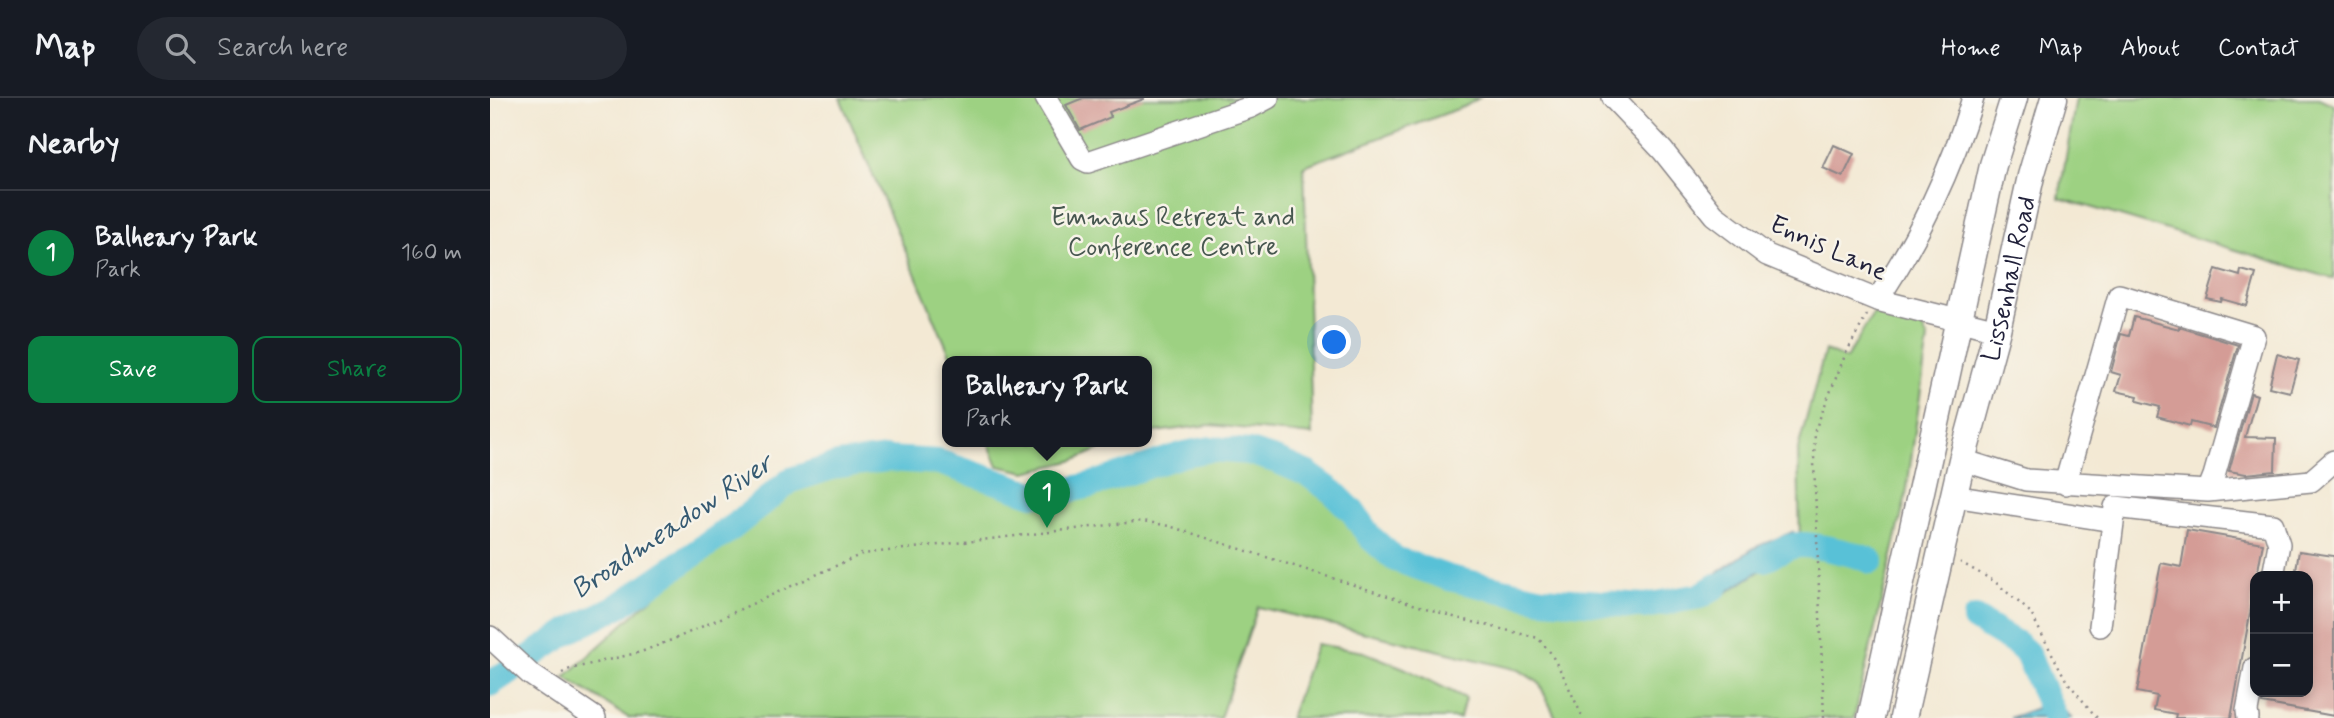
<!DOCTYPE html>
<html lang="en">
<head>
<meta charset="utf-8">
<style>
  :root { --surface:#171b24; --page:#242831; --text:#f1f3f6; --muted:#9ea1a6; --line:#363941; --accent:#0b8043 }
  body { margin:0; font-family:Mynerve,sans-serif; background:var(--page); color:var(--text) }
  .controls { position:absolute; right:21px; bottom:21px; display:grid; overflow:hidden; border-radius:14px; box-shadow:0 4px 10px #0003 }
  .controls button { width:63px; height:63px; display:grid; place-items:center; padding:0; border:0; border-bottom:2px solid var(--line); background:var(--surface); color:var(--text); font:35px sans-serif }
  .you { position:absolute; left:845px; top:245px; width:24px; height:24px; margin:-18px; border:5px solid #fff; border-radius:50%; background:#1a73e8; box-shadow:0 0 0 10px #1a73e833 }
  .badge { display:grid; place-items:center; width:46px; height:46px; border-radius:50%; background:var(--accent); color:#fff; font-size:23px; font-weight:700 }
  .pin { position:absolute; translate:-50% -58px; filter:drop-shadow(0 2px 4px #0008) }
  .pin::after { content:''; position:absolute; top:37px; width:24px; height:21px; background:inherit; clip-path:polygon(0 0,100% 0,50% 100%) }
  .popup { position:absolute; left:452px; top:258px; width:210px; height:91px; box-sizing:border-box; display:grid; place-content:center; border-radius:14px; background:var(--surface); filter:drop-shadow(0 2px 5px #0005); font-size:23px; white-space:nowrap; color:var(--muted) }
  .popup b { font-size:26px; color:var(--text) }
  .popup::after { content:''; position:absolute; left:50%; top:100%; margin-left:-14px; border:14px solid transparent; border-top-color:var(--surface) }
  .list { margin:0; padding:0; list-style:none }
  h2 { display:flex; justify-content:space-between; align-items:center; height:91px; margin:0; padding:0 28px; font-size:30px }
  h2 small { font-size:23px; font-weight:400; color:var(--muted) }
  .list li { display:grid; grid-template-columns:46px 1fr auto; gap:21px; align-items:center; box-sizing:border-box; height:126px; padding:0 28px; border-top:2px solid var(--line) }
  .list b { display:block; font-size:26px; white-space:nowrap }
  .list p { margin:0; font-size:23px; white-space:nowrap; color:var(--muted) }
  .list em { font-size:23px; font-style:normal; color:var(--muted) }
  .actions { display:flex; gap:14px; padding:21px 28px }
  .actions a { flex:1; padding:16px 0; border:2px solid var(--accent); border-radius:14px; text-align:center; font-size:24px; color:var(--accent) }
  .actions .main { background:var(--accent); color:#fff }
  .icon { flex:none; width:38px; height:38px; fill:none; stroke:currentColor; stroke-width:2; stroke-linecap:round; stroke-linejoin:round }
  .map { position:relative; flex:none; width:1844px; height:620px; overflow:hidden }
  header { display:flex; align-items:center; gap:42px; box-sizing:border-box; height:98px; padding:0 35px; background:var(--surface); border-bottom:2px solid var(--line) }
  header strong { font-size:33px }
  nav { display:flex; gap:38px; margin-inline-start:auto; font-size:24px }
  .search { width:490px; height:63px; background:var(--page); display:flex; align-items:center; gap:18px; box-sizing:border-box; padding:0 24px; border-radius:38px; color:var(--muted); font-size:26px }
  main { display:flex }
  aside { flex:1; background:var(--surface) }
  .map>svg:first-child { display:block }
</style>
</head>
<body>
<header>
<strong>Map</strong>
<div class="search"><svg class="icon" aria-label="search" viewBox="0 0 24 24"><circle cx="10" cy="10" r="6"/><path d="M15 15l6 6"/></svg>Search here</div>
<nav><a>Home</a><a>Map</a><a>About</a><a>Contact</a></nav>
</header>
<main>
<aside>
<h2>Nearby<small></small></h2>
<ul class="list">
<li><span class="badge">1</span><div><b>Balheary Park</b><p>Park</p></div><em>160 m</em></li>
</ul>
<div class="actions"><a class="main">Save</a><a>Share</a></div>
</aside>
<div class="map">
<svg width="1844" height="620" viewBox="0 0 1844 620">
  <rect width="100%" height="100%" fill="#f7f3e8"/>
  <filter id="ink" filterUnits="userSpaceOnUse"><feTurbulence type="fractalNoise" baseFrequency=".0143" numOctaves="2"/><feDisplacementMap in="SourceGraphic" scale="14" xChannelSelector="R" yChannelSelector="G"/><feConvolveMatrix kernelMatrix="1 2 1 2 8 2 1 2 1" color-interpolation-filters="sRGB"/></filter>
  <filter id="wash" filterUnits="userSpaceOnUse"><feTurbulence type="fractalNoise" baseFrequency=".00686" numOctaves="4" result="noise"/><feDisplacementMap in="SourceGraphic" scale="28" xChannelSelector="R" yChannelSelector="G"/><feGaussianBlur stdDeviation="1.57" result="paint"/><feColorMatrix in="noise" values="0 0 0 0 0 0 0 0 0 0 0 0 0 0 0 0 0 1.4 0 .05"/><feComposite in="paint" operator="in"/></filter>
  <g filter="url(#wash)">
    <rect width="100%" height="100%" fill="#f3e9d4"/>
    <path fill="#9dd182" stroke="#607a5e" stroke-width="2" d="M 350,0 L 989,0 L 973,9 L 814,68 L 822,337 L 719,327 L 657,335 L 657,264 L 463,264 Z
      M 1586,0 L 1829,0 L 1844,7 L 1844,181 L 1569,100 Z
      M 1407,215 L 1429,224 L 1438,241 L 1416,398 L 1364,620 L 1066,620 L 1049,585 L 1029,572 L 768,509 L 730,620 L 139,620 L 75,579 L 184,480 L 312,386 L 337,377 L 365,372 L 391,368 L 425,368 L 479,378 L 516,395 L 543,400 L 585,398 L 644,381 L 710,357 L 778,367 L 800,375 L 850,415 L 875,446 L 899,465 L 948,486 L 1010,500 L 1061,508 L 1140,514 L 1177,514 L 1228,500 L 1310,447 L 1308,351 L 1335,252 L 1356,261 L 1383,216 Z
      M 498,344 L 626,344 L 585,362 L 536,374 L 508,368 Z
      M 826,546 L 874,554 L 914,570 L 975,600 L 970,620 L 800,620 Z"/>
    <path fill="#59c1d7" stroke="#3e7289" stroke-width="2" d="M 1303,434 L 1306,449 L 1228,500 L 1194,509 L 1193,493 L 1209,487 L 1264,450 Z
      M 1547,610 L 1573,611 L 1581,620 L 1520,620 Z"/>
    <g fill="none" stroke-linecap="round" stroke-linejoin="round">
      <path stroke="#59c1d7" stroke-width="26" d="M 1274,461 C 1285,455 1298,447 1311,447 C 1325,447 1368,456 1381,463
        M 1485,521 L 1527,546 L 1537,555 L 1565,620
        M 0,586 L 79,533 L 130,507 L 243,429 L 301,382 L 348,367 L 397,361 L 449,364 L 543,396 L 579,392 L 601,387 L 694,356 L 721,351 L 759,354 L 788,363 L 818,376 L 843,394 L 863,414 L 880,439 L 905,461 L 959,480 L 1052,501 L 1155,508 L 1210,498 L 1226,488"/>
    </g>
    <g id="blocks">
      <path fill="#d49c96" d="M 593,0 L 654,0 L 654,1 L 619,14 L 621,19 L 590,32 L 576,7 Z
        M 1344,47 L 1364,56 L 1353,79 L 1333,70 Z
        M 1726,171 L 1750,178 L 1751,172 L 1766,176 L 1757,208 L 1732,201 L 1731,204 L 1717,201 Z
        M 1644,219 L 1689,231 L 1689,229 L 1748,247 L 1724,330 L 1701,324 L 1700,328 L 1667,319 L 1670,309 L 1647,303 L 1648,298 L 1626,293 L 1631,277 L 1621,274 L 1631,236 L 1639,238 Z
        M 1787,256 L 1809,262 L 1800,294 L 1779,289 Z
        M 1761,295 L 1767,297 L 1755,339 L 1786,340 L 1785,373 L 1756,376 L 1739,373 Z
        M 1697,432 L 1773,445 L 1741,620 L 1685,620 L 1686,616 L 1664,612 L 1667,598 L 1647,594 L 1671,465 L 1691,469 Z
        M 1809,453 L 1844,458 L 1844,618 L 1772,605 L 1774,594 L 1818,594 L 1818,478 L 1805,478 Z"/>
    </g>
  </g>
  <g filter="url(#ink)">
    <use href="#blocks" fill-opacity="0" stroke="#8a8688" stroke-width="2"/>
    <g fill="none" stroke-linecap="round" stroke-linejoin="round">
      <g stroke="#8a8688" stroke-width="24">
        <path id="minor" d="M 556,0 L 592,61 L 598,64 L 761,9 L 778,0
          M 1123,0 L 1173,53 L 1224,117 L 1277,157 L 1387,202 L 1507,232
          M 1387,202 C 1428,142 1462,70 1483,0
          M 1472,362 L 1536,382 L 1718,393 L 1821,383 L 1844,363
          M 1575,386 L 1629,197 L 1764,238 L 1724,378 L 1718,393
          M 1463,398 L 1623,423
          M 1610,528 L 1625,409 L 1783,427 L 1789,446 L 1783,478
          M 0,539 L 40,576 L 105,620
          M 1758,620 L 1757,613 L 1765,570"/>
      </g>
      <g stroke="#8a8688" stroke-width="29">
        <g id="major">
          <path d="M 1381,620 L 1503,67 L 1524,0"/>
          <path id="s1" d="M 1413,620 L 1472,362 L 1507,232 L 1541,78 L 1564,0"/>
        </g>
      </g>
      <path stroke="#8a8688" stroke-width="2.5" stroke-dasharray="2 5" stroke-linecap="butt" d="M 1470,464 L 1504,483 L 1540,514 L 1576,582 L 1607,620
        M 72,575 L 80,571 L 151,554 L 189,539 L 372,456 L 653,423 L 679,428 L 967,520 L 1048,540 L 1060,554 L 1074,579 L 1093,620
        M 1334,620 L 1324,363 L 1325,332 L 1356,255 L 1377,217"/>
      <use href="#minor" stroke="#fff" stroke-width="21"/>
      <use href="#major" stroke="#fff" stroke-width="26"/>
    </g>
  </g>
  <g text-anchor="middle" stroke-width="5" stroke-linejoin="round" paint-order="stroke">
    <g font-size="26" fill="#475750" stroke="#f7f3e8">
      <text x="683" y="127">Emmaus Retreat and<tspan x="683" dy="30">Conference Centre</tspan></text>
    </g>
    <g font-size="26" fill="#22223b" stroke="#f7f3e8">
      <text transform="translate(1339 149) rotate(24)" y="9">Ennis Lane</text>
      <text dy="9" stroke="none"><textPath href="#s1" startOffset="452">Lissenhall Road</textPath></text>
    </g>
    <g font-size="28" font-style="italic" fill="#355a72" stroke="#f7f3e8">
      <text transform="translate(181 427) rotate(-34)" y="10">Broadmeadow River</text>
    </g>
  </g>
</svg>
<div class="controls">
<button>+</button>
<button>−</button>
</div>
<div class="you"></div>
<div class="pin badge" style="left:557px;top:430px">1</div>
<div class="popup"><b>Balheary Park</b>Park</div>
</div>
</main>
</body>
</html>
